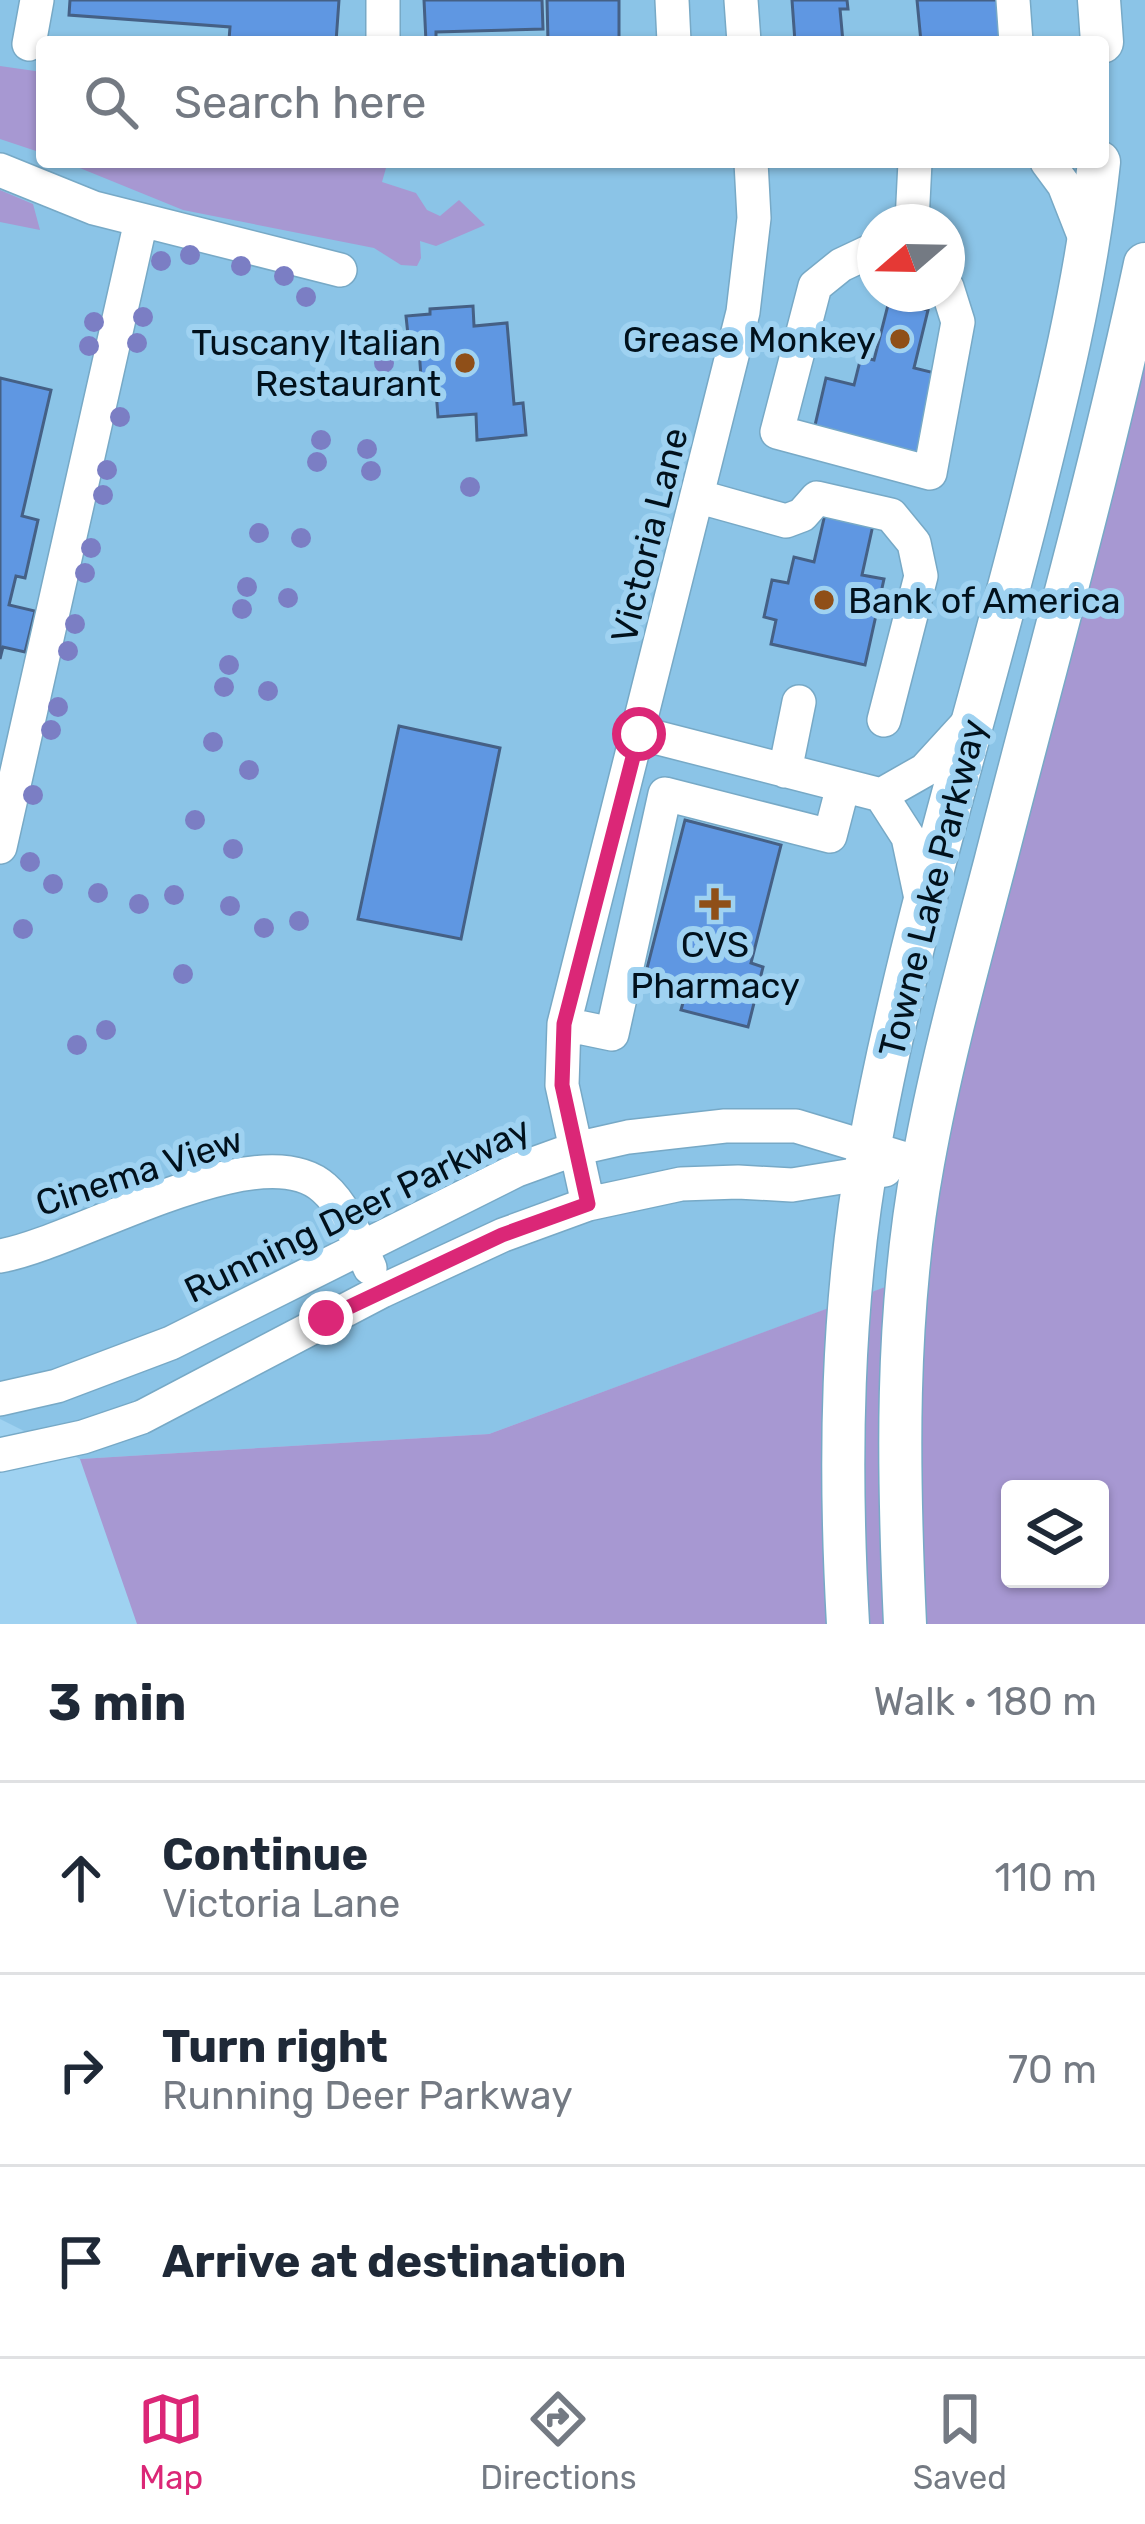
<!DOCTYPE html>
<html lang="en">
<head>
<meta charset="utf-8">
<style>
  :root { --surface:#fff; --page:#f2f2f3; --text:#1f2937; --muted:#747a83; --line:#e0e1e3; --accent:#db2777 }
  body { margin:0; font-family:Rubik,sans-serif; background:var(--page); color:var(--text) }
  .controls { position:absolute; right:36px; bottom:36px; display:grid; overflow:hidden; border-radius:12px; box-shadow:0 3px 9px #0004 }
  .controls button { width:108px; height:108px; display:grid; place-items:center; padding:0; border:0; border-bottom:3px solid var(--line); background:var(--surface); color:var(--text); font:60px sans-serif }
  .compass { position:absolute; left:857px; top:204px; width:108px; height:108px; border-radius:50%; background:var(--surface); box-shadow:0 3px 9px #0004; rotate:250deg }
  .stop { position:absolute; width:36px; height:36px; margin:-27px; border:9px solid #db2777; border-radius:50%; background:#fff }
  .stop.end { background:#db2777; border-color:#fff; box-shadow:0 3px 12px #0008 }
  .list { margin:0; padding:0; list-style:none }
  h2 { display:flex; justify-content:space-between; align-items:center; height:156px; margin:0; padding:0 48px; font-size:51px }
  h2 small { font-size:39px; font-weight:400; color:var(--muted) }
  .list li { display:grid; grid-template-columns:78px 1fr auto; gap:36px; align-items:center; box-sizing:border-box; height:192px; padding:0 48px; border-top:3px solid var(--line) }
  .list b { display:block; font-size:45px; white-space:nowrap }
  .list p { margin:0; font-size:39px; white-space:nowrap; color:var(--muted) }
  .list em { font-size:39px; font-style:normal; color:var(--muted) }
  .icon { flex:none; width:66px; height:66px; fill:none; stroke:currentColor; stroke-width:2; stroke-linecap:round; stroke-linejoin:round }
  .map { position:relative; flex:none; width:1145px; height:1624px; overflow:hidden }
  .search { position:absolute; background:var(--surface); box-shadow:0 3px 9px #0004; left:36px; right:36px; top:36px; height:132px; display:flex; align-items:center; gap:30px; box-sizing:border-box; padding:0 42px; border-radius:12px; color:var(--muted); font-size:45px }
  .sheet { height:732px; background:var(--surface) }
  nav { display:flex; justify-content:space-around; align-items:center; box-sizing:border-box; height:168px; border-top:3px solid var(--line); background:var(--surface); font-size:33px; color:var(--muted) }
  nav a { display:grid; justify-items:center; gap:6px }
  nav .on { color:var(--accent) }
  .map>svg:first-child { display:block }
</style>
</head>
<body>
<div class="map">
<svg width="1145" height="1624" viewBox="0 0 1145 1624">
  <rect width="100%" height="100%" fill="#9fd2f1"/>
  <path fill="#8bc4e7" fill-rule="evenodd" d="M 0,0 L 1145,0 L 1145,322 L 905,1280 L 489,1434 L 80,1459 L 0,1419 ZM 42,42 L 1103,42 L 1103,162 L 42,162 ZM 875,222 L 947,222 L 947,294 L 875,294 Z"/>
  <path fill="#a798d2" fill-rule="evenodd" d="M 0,66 L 42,72 L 42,153 L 0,139 Z
    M 65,162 L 408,162 L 386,168 L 382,182 L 416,193 L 427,210 L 440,216 L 459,200 L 485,225 L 436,246 L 420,241 L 421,258 L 417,266 L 401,265 L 374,248 L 183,210 Z
    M 0,190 L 33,204 L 40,230 L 0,222 Z
    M 1145,322 L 1145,1624 L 137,1624 L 80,1459 L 489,1434 L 904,1280 ZM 1010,1489 L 1100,1489 L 1100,1579 L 1010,1579 Z"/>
  <path fill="#5f97e2" stroke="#456085" stroke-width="3" d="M 70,0 L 339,0 L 336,42 L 229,40 L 230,27 L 69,15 Z
    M 424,0 L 542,0 L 543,29 L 436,32 L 436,42 L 426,42 Z
    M 547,0 L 619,0 L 619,42 L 548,42 Z
    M 792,0 L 847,0 L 848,9 L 840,9 L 843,42 L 795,42 Z
    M 917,0 L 998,0 L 1001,42 L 921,42 Z
    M 889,301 L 928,310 L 914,368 L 939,374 L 919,460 L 813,434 L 826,378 L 854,385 L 861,357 L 874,360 Z
    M 473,306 L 474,326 L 507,323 L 514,404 L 523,403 L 526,435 L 477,440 L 476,414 L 438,417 L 436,391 L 422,392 L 418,334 L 408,335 L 406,316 L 430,314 L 430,309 Z
    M 0,378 L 51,390 L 22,516 L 38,520 L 25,578 L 16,576 L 9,605 L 35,611 L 25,652 L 3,647 L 0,659 Z
    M 825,514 L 873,525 L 862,575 L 884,579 L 865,665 L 771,644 L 776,620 L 764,617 L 772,580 L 788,583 L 794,557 L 814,562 Z
    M 399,726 L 500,748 L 461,939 L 358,919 Z
    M 685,820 L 781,845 L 751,963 L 763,967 L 748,1027 L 681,1010 L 684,999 L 642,988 Z"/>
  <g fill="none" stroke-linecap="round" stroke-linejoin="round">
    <g stroke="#77a9c6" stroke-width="36">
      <path id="minor" d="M 383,0 L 383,42
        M 672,0 L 674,42
        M 741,0 L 744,42
        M 1013,0 L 1016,42
        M 29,44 L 37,0
        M 1047,162 L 1064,185 L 1088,246
        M 0,170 L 94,208 L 340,270
        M 912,222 L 915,162
        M 875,249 L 841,265 L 815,286 L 777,432 L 930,473 L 958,322 L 947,287
        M 700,497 L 786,521 L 802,515 L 817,498 L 891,515 L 914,543 L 921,576 L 884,720
        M 639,733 L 881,795 L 925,770 L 968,723
        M 785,771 L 799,702
        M 881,795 L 908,837 L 922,903
        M 0,847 L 141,221
        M 564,1024 L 612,1034 L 665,794 L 830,836 L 843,786
        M 588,1204 L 562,1085 L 564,1024 L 743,312 L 754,218 L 751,162
        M 0,1256 C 77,1243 260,1130 324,1188 C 346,1207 358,1242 370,1268
        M 0,1399 L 57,1386 L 171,1343 L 517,1170 L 575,1149 L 628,1137 L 725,1126 L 796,1126 L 922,1164
        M 0,1455 L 83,1437 L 142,1417 L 382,1291 L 503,1235 L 588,1204 L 681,1184 L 738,1182 L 792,1185 L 885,1170"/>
    </g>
    <g stroke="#77a9c6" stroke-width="45">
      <path id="major" d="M 1099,0 L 1102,42
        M 848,1624 C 839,1464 841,1302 870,1144 C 909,933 974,726 1027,518 C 1057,399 1086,284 1099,162
        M 905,1624 C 898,1470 895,1315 923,1163 C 941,1062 969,962 995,863 C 1046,664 1102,466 1145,264"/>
    </g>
    <use href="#minor" stroke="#fff" stroke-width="33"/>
    <use href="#major" stroke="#fff" stroke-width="42"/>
  </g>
  <g fill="#7b7ec4">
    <circle cx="190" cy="255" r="10"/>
    <circle cx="161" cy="261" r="10"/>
    <circle cx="241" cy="266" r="10"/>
    <circle cx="284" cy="276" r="10"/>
    <circle cx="306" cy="297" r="10"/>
    <circle cx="143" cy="317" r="10"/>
    <circle cx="94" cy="322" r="10"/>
    <circle cx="137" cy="343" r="10"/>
    <circle cx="89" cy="346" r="10"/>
    <circle cx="384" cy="363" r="10"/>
    <circle cx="120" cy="417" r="10"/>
    <circle cx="321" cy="440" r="10"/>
    <circle cx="367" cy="449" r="10"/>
    <circle cx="317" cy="462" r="10"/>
    <circle cx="107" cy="470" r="10"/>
    <circle cx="371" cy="471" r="10"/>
    <circle cx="470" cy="487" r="10"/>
    <circle cx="103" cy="495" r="10"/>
    <circle cx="259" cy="533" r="10"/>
    <circle cx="301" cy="538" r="10"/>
    <circle cx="91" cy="548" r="10"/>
    <circle cx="85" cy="573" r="10"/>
    <circle cx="247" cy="587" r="10"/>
    <circle cx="288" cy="598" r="10"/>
    <circle cx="242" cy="609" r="10"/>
    <circle cx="75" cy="624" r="10"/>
    <circle cx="68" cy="651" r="10"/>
    <circle cx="229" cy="665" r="10"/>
    <circle cx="224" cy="687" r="10"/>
    <circle cx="268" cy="691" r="10"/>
    <circle cx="58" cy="707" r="10"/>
    <circle cx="51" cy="730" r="10"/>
    <circle cx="213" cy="742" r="10"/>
    <circle cx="249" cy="770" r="10"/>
    <circle cx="33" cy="795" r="10"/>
    <circle cx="195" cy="820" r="10"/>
    <circle cx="233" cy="849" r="10"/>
    <circle cx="30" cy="862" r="10"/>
    <circle cx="53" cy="884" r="10"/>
    <circle cx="98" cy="893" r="10"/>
    <circle cx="174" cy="895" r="10"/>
    <circle cx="139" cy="904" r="10"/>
    <circle cx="230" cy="906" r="10"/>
    <circle cx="299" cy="921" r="10"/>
    <circle cx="264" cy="928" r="10"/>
    <circle cx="23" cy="929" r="10"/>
    <circle cx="183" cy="974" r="10"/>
    <circle cx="106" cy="1030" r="10"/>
    <circle cx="77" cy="1045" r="10"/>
  </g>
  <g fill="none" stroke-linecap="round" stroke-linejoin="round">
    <path stroke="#db2777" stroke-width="15" d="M 326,1318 L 502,1235 L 588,1204 L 562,1085 L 564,1024 L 639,734"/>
  </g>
  <g fill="#8f4f18" stroke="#9fd2f1" stroke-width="4.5">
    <circle cx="900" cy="339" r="12"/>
    <circle cx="465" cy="363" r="12"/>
    <circle cx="824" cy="600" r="12"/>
    <path d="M709 886h12v12h12v12h-12v12h-12v-12h-12v-12h12z"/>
  </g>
  <g text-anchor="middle" stroke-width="12" stroke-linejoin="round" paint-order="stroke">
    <g font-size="36" fill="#01111c" stroke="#9fd2f1" text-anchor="end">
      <text x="876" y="352">Grease Monkey</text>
      <text x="441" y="355">Tuscany Italian<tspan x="441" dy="41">Restaurant</tspan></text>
      <text x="848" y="613" text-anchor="start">Bank of America</text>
      <text x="715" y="957" text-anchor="middle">CVS<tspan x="715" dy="41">Pharmacy</tspan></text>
    </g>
    <g font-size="36" fill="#01111c" stroke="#9fd2f1">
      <text transform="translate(649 535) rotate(-76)" y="13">Victoria Lane</text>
      <text transform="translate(932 888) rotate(-76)" y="13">Towne Lake Parkway</text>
      <text transform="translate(139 1171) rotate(-18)" y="13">Cinema View</text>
      <text transform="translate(357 1209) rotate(-26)" y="13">Running Deer Parkway</text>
    </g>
  </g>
</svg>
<div class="controls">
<button><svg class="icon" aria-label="layers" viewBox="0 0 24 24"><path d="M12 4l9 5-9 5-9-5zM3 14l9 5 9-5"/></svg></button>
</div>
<svg class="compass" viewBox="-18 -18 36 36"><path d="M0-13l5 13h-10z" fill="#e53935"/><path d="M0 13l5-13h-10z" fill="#747a83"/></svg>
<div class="stop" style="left:639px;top:734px"></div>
<div class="stop end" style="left:326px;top:1318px"></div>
<div class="search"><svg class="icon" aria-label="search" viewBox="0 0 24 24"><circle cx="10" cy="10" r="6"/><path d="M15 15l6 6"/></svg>Search here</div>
</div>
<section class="sheet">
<h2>3 min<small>Walk · 180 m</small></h2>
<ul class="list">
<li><svg class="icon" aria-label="ahead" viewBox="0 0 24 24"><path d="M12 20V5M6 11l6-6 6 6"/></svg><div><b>Continue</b><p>Victoria Lane</p></div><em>110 m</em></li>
<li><svg class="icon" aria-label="right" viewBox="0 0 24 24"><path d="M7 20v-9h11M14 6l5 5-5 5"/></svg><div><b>Turn right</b><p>Running Deer Parkway</p></div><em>70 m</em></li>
<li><svg class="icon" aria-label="arrive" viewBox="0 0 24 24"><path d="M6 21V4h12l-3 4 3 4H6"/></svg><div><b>Arrive at destination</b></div></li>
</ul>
</section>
<nav>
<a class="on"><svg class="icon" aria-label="map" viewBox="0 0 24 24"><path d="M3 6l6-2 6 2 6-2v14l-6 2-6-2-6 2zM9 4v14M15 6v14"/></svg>Map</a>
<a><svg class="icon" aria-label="directions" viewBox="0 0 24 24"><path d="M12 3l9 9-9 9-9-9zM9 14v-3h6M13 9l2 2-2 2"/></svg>Directions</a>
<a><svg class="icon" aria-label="saved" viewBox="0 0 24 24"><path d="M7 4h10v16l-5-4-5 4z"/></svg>Saved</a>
</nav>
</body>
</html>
